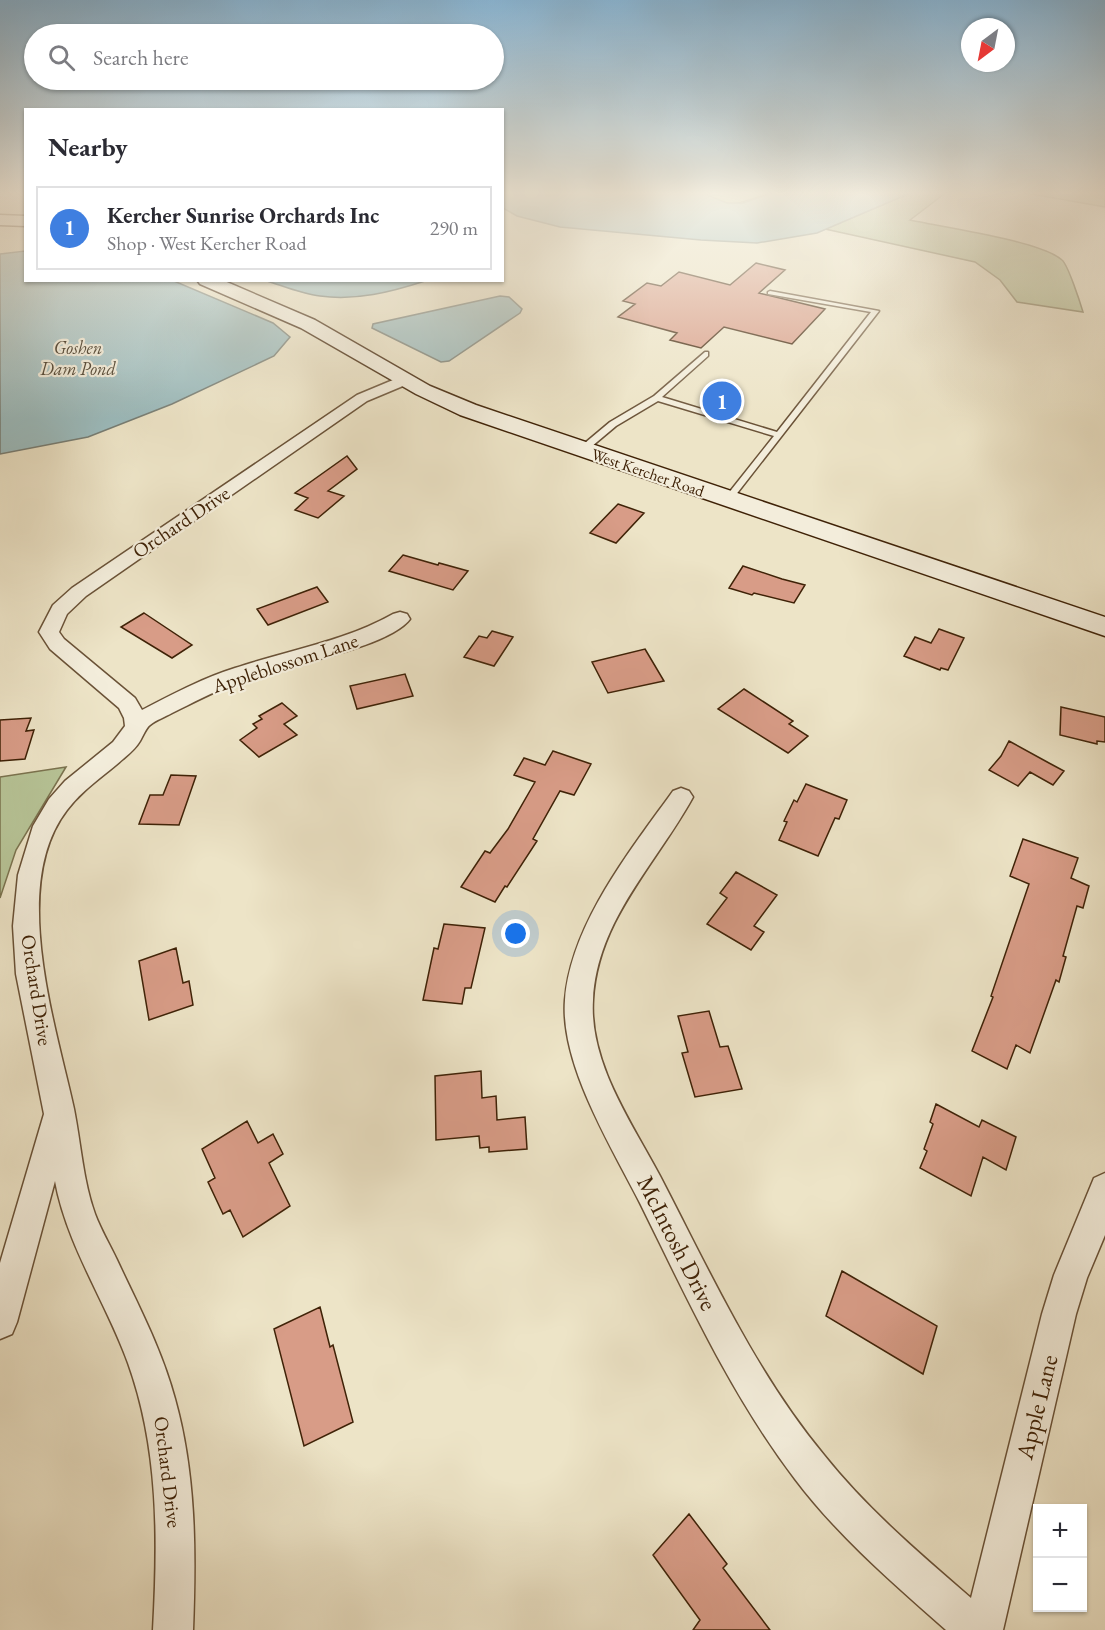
<!DOCTYPE html>
<html lang="en">
<head>
<meta charset="utf-8">
<style>
  :root { --surface:#fff; --page:#f2f2f3; --text:#2b2b33; --muted:#7c7c81; --line:#e1e1e2; --accent:#0f766e }
  body { margin:0; font-family:"EB Garamond",serif; background:var(--page); color:var(--text) }
  .controls { position:absolute; right:18px; bottom:18px; display:grid; overflow:hidden; border-radius:0px; box-shadow:0 2px 4px #0004 }
  .controls button { width:54px; height:54px; display:grid; place-items:center; padding:0; border:0; border-bottom:2px solid var(--line); background:var(--surface); color:var(--text); font:30px sans-serif }
  .compass { position:absolute; left:961px; top:18px; width:54px; height:54px; border-radius:50%; background:var(--surface); box-shadow:0 2px 4px #0004; rotate:212deg }
  .you { position:absolute; left:516px; top:934px; width:21px; height:21px; margin:-15px; border:4px solid #fff; border-radius:50%; background:#1a73e8; box-shadow:0 0 0 9px #1a73e833 }
  .badge { display:grid; place-items:center; width:39px; height:39px; border-radius:50%; background:var(--accent); color:#fff; font-size:20px; font-weight:700 }
  .pin { position:absolute; translate:-50% -50%; border:3px solid #fff; box-shadow:0 2px 6px #0006 }
  .list { margin:0; padding:0; list-style:none }
  h2 { display:flex; justify-content:space-between; align-items:center; height:78px; margin:0; padding:0 24px; font-size:26px }
  h2 small { font-size:20px; font-weight:400; color:var(--muted) }
  .list li { display:grid; grid-template-columns:39px 1fr auto; gap:18px; align-items:center; box-sizing:border-box; height:84px; margin:0 12px 12px; padding:0 12px; border:2px solid var(--line); border-radius:0px }
  .list b { display:block; font-size:22px; white-space:nowrap }
  .list p { margin:0; font-size:20px; white-space:nowrap; color:var(--muted) }
  .list em { font-size:20px; font-style:normal; color:var(--muted) }
  .icon { flex:none; width:33px; height:33px; fill:none; stroke:currentColor; stroke-width:2; stroke-linecap:round; stroke-linejoin:round }
  .map { position:relative; flex:none; width:1105px; height:1630px; overflow:hidden }
  .search { position:absolute; background:var(--surface); box-shadow:0 2px 4px #0004; left:24px; top:24px; width:480px; height:66px; display:flex; align-items:center; gap:15px; box-sizing:border-box; padding:0 21px; border-radius:33px; color:var(--muted); font-size:22px }
  .panel { position:absolute; background:var(--surface); box-shadow:0 2px 4px #0004; left:24px; top:108px; width:480px; height:174px; border-radius:0px }
  .map>svg:first-child { display:block }
</style>
</head>
<body>
<div class="map">
<svg width="1105" height="1630" viewBox="0 0 1105 1630">
  <rect width="100%" height="100%" fill="#ede4c7"/>
  <filter id="stains"><feTurbulence type="fractalNoise" baseFrequency=".00333" numOctaves="4"/><feColorMatrix values="0 0 0 0 .2 0 0 0 0 .09 0 0 0 0 .02 0 0 0 .5 -.17"/></filter>
  <radialGradient id="worn" r=".72"><stop offset=".6" stop-color="#630" stop-opacity="0"/><stop offset="1" stop-color="#630" stop-opacity=".3"/></radialGradient>
  <path fill="#b7c497" stroke="#7b734f" stroke-width="1.5" d="M 715,191 L 778,191 L 723,208 L 707,195 Z
    M 915,191 L 948,191 L 910,220 C 942,227 1041,241 1062,260 C 1068,265 1080,302 1083,312 L 1017,302 L 1000,280 L 975,262 L 825,229 Z
    M 1015,191 L 1105,191 L 1105,207 Z
    M 66,767 L 16,850 L 0,898 L 0,777 Z"/>
  <path fill="#9cbcbe" stroke="#777e75" stroke-width="1.5" d="M 503,191 L 715,191 L 707,195 L 727,203 L 743,203 L 778,191 L 915,191 L 817,233 L 757,243 L 701,240 L 560,227 L 517,216 L 503,208 Z
    M 25,251 L 26,280 L 174,281 L 273,323 L 290,337 L 274,356 L 172,404 L 88,437 L 0,454 L 0,254 Z
    M 267,281 L 425,281 C 391,292 356,301 320,296 C 302,294 283,286 267,281 Z
    M 500,296 L 509,297 L 522,309 L 520,313 L 449,361 L 441,362 L 372,328 L 373,324 Z"/>
  <path fill="#d89c87" stroke="#3f2207" stroke-width="1.5" d="M 756,263 L 785,270 L 759,293 L 825,309 L 792,344 L 724,327 L 701,348 L 670,340 L 677,333 L 618,317 L 635,304 L 623,301 L 647,283 L 661,286 L 679,272 L 730,285 Z
    M 347,456 L 357,469 L 328,491 L 344,496 L 318,518 L 295,510 L 308,498 L 295,493 Z
    M 618,504 L 644,513 L 616,543 L 590,533 Z
    M 403,555 L 438,565 L 439,563 L 468,571 L 453,590 L 389,571 Z
    M 743,566 L 782,579 L 805,585 L 794,603 L 754,593 L 752,595 L 729,588 Z
    M 317,587 L 328,602 L 268,625 L 257,609 Z
    M 144,613 L 192,645 L 172,658 L 121,627 Z
    M 939,629 L 964,638 L 948,670 L 941,668 L 940,670 L 904,656 L 915,637 L 931,643 Z
    M 492,631 L 513,637 L 494,666 L 464,657 L 479,636 L 487,638 Z
    M 645,649 L 664,681 L 608,693 L 592,662 Z
    M 405,674 L 413,696 L 357,709 L 350,686 Z
    M 744,689 L 793,721 L 789,724 L 808,736 L 788,753 L 718,709 Z
    M 282,703 L 297,716 L 284,724 L 297,735 L 259,757 L 240,740 L 257,728 L 253,724 L 262,719 L 259,716 Z
    M 1061,707 L 1105,717 L 1105,742 L 1097,741 L 1097,744 L 1060,735 Z
    M 31,718 L 26,731 L 34,730 L 25,759 L 0,761 L 0,720 Z
    M 1009,741 L 1049,763 L 1064,771 L 1053,785 L 1030,772 L 1018,786 L 989,770 L 1001,756 Z
    M 553,751 L 591,764 L 574,795 L 560,791 L 533,839 L 537,841 L 507,887 L 505,886 L 495,902 L 461,887 L 485,851 L 490,853 L 508,829 L 535,782 L 514,775 L 524,758 L 545,765 Z
    M 171,775 L 196,776 L 179,825 L 139,824 L 150,795 L 163,795 Z
    M 806,784 L 847,800 L 839,819 L 835,818 L 818,856 L 779,840 L 787,822 L 784,821 L 794,800 L 797,802 Z
    M 1023,839 L 1078,858 L 1071,878 L 1089,886 L 1083,908 L 1077,906 L 1063,956 L 1066,957 L 1059,982 L 1056,980 L 1030,1053 L 1016,1045 L 1007,1069 L 972,1051 L 993,997 L 991,996 L 1029,884 L 1010,876 Z
    M 736,872 L 777,895 L 754,926 L 764,932 L 751,950 L 707,924 L 727,898 L 720,893 Z
    M 444,924 L 485,928 L 471,988 L 465,988 L 462,1004 L 423,1000 L 434,948 L 438,949 Z
    M 176,948 L 183,983 L 189,981 L 193,1005 L 149,1020 L 139,961 Z
    M 709,1011 L 720,1047 L 728,1046 L 742,1089 L 695,1097 L 682,1053 L 688,1052 L 678,1016 Z
    M 481,1071 L 482,1098 L 496,1096 L 497,1120 L 525,1117 L 527,1149 L 489,1152 L 489,1147 L 480,1148 L 479,1136 L 436,1140 L 435,1076 Z
    M 936,1104 L 979,1127 L 982,1120 L 1016,1137 L 1006,1170 L 983,1157 L 971,1196 L 920,1168 L 927,1151 L 924,1149 L 933,1124 L 930,1122 Z
    M 247,1121 L 258,1143 L 273,1134 L 283,1154 L 269,1163 L 290,1206 L 243,1237 L 230,1210 L 223,1214 L 208,1182 L 215,1178 L 202,1149 Z
    M 842,1271 L 937,1326 L 923,1374 L 826,1316 Z
    M 320,1307 L 330,1347 L 333,1345 L 353,1422 L 304,1446 L 274,1329 Z
    M 689,1514 L 727,1564 L 723,1568 L 770,1630 L 693,1630 L 700,1620 L 653,1555 Z"/>
  <g fill="none" stroke-linecap="round" stroke-linejoin="round">
    <g stroke="#6a5237" stroke-width="3">
      <path id="service" d="M 770,291 L 879,311 L 731,501 L 724,499 L 774,436 L 658,401 L 616,426 L 585,452 L 579,452 L 579,448 L 610,422 L 654,396 L 705,352 L 708,352 L 708,356 L 662,397 L 777,432 L 871,312 L 768,294 L 768,292 Z"/>
    </g>
    <g stroke="#6a5237" stroke-width="3">
      <path id="minor" d="M 405,375 L 413,380 L 410,383 L 367,401 L 86,596 L 67,614 L 59,632 L 64,639 L 135,698 L 142,710 C 173,694 203,678 235,668 C 289,650 343,642 393,614 L 400,612 L 407,614 L 410,619 C 388,649 273,668 234,684 C 213,692 192,703 172,713 C 165,717 156,720 150,725 C 146,728 143,736 140,741 C 136,748 129,754 123,759 C 104,776 83,789 67,810 C 9,885 56,1026 74,1109 C 81,1144 83,1181 95,1214 C 101,1230 110,1245 117,1260 C 138,1305 162,1350 175,1399 C 196,1474 196,1552 193,1630 L 153,1630 C 158,1540 159,1449 128,1363 C 106,1302 67,1246 55,1181 L 17,1322 L 12,1334 L 0,1339 L 0,1263 L 44,1114 L 16,974 L 13,926 L 18,875 L 33,826 L 49,799 L 65,781 L 113,742 L 125,726 L 124,718 L 119,708 L 50,649 L 39,632 L 53,605 L 72,588 L 357,395 Z
        M 681,788 L 689,791 L 693,797 C 657,863 597,920 593,1000 C 589,1063 632,1123 660,1176 C 710,1272 755,1372 824,1455 C 867,1509 919,1553 971,1598 L 1042,1314 L 1054,1275 L 1094,1178 L 1105,1173 L 1105,1235 L 1087,1278 L 1076,1314 L 1003,1630 L 946,1630 C 893,1583 838,1536 795,1479 C 731,1395 687,1298 640,1203 C 611,1146 560,1064 565,1000 C 571,924 630,851 673,791 Z"/>
    </g>
    <g stroke="#3f2207" stroke-width="3">
      <path id="secondary" d="M 0,215 L 26,216 L 26,226 L 0,225 Z
        M 197,280 L 222,280 L 315,320 L 430,386 L 476,405 L 1105,617 L 1105,636 L 460,415 L 416,394 L 301,328 L 200,284 Z"/>
    </g>
    <use href="#service" fill="#f3eddb" fill-rule="evenodd"/>
    <use href="#minor" fill="#f3eddb" fill-rule="evenodd"/>
    <use href="#secondary" fill="#f3eddb" fill-rule="evenodd"/>
  </g>
  <linearGradient id="sky" x2="0" y2="1"><stop stop-color="#89b7d7"/><stop offset="0.46" stop-color="#f7f3e6"/><stop offset="1" stop-color="#f7f3e6" stop-opacity="0"/></linearGradient>
  <rect width="1105" height="419" fill="url(#sky)"/>
  <g text-anchor="middle" stroke-width="4.5" stroke-linejoin="round" paint-order="stroke">
    <g font-size="16" fill="#3f2207" stroke="#f3eddb">
      <text transform="translate(648 472) rotate(19)" y="6">West Kercher Road</text>
    </g>
    <g font-size="18" font-style="italic" fill="#5b503e" stroke="#f3eddb">
      <text x="78" y="354">Goshen<tspan x="78" dy="21">Dam Pond</tspan></text>
    </g>
    <g font-size="20" fill="#3f2207" stroke="#f3eddb">
      <text transform="translate(181 522) rotate(-34)" y="7">Orchard Drive</text>
      <text transform="translate(285 663) rotate(-18)" y="7">Appleblossom Lane</text>
      <text transform="translate(37 990) rotate(81)" y="7">Orchard Drive</text>
      <text transform="translate(168 1472) rotate(83)" y="7">Orchard Drive</text>
    </g>
    <g font-size="24" fill="#3f2207" stroke="#f3eddb">
      <text transform="translate(677 1243) rotate(63)" y="8">McIntosh Drive</text>
      <text transform="translate(1037 1407) rotate(-76)" y="8">Apple Lane</text>
    </g>
  </g>
  <rect width="100%" height="100%" filter="url(#stains)"/>
  <rect width="100%" height="100%" fill="url(#worn)"/>
</svg>
<div class="controls">
<button>+</button>
<button>−</button>
</div>
<svg class="compass" viewBox="-18 -18 36 36"><path d="M0-13l5 13h-10z" fill="#e53935"/><path d="M0 13l5-13h-10z" fill="#7c7c81"/></svg>
<div class="you"></div>
<div class="pin badge" style="left:722px;top:401px;background:#3f7fe0">1</div>
<div class="search"><svg class="icon" aria-label="search" viewBox="0 0 24 24"><circle cx="10" cy="10" r="6"/><path d="M15 15l6 6"/></svg>Search here</div>
<section class="panel">
<h2>Nearby<small></small></h2>
<ul class="list">
<li><span class="badge" style="background:#3f7fe0">1</span><div><b>Kercher Sunrise Orchards Inc</b><p>Shop · West Kercher Road</p></div><em>290 m</em></li>
</ul>
</section>
</div>
</body>
</html>
